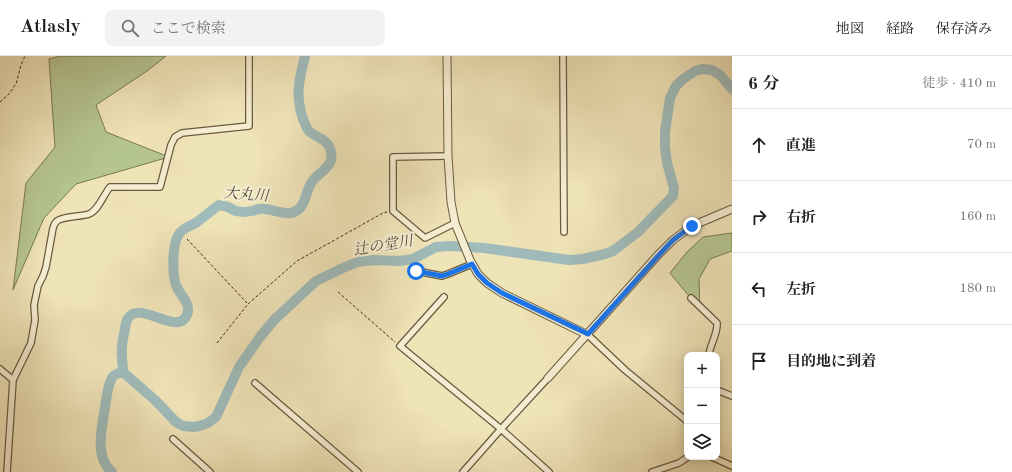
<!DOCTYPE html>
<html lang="ja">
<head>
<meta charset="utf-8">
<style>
  :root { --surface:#fff; --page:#f2f2f2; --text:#222; --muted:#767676; --line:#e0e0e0 }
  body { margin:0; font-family:"Old Standard TT","Noto Serif JP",serif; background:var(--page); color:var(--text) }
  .controls { position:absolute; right:12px; bottom:12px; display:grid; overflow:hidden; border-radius:8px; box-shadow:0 2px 10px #0003 }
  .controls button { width:36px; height:36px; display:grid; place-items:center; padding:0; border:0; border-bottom:1px solid var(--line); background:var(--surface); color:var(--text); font:20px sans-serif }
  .stop { position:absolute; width:12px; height:12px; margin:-9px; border:3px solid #1a73e8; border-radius:50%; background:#fff }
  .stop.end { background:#1a73e8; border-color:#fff; box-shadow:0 1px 4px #0008 }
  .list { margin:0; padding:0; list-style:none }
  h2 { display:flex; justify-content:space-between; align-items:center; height:52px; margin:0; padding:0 16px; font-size:17px }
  h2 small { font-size:13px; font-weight:400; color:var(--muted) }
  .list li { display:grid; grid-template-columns:26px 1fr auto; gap:12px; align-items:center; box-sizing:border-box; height:72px; padding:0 16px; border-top:1px solid var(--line) }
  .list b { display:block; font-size:15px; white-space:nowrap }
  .list em { font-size:13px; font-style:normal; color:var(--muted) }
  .icon { flex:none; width:22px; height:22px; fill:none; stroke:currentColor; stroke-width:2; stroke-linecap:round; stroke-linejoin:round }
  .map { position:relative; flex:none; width:732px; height:416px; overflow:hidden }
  header { display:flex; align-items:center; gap:24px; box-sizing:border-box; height:56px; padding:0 20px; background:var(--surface); border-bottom:1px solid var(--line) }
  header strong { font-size:19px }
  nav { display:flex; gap:22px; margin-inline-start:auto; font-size:14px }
  .search { width:280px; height:36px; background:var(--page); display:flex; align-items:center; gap:10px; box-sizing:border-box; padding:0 14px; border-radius:8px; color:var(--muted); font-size:15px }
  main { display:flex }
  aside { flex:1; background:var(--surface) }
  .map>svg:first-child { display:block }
</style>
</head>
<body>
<header>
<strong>Atlasly</strong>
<div class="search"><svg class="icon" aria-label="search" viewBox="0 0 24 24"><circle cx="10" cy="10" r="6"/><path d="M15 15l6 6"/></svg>ここで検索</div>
<nav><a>地図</a><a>経路</a><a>保存済み</a></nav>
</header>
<main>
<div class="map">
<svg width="732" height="416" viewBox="0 0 732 416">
  <rect width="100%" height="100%" fill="#efe3b8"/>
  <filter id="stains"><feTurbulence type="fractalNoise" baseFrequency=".005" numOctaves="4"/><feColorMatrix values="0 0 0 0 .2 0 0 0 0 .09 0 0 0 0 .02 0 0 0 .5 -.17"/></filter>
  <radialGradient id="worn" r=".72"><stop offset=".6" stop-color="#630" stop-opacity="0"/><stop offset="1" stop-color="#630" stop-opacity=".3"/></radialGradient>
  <path fill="#b5c592" stroke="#7a7954" d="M 61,0 L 166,0 L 147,15 L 96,49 L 106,76 L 169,101 L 76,128 L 44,162 L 13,234 L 26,127 L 55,91 L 49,3 Z
    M 732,177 L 732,195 L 710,203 L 699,223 L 700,253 L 693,245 L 670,217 L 687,196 L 703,181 Z"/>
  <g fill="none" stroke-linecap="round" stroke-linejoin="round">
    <path stroke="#9fbbba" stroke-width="10" d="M 123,316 L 156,345 L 176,366 L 183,370 L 194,371 L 199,370 L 208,367 L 216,361 L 239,311 L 260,281 L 274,264 L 316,225 L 343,212 L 357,206 L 374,204 L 399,205 L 413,203 L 436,191 L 451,190 L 484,192 L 569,204 L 583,203 L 605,198 L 613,195 L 638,176 L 673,140 L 674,132 L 667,107 L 665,91 L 665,76 L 670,42 L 676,30 L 682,24 L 695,15 L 702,13 L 712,14 L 720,19 L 732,33
      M 123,316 C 123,308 121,299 122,292 C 122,285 124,279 125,273 C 125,271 126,267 127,264 C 138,241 177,282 187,259 C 192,247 179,239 176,229 C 172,217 172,188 179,178 C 183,172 191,170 197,166 C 204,161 211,155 219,149 C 222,150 225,150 228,151 C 230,152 233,154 236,155 C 240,156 247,156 251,155 C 254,155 257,153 260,153 C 272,151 289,164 300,152 C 308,143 305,132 315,122 C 323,114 334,109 331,96 C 329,84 318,82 310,76 C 306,73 305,67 303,63 C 302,59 300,55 300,51 C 296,35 301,16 305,0
      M 112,416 C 94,402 102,371 105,352 C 106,344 108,328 112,322 C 114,318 119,317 123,316"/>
    <g stroke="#6a5a3f" stroke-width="8">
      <path id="minor" d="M 563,0 L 564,176
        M 448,100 L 393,101 L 393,155 L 425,182 L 455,167
        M 416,215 L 442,220 L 448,218 L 472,208
        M 444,241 L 400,290 L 501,373 L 549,416
        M 691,242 L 717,267 C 718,278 710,288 709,299
        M 588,279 L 625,314 L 687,365
        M 0,313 L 13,324
        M 255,327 L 358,416
        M 717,334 L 732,340
        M 173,383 L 210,416
        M 712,401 L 732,410
        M 7,416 L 13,324 L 31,287 L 35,264 L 34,249 L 38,230 L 43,220 L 46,211 L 53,172 C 54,170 54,168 56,166 C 61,160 81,161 89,158 C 98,155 104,138 110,131 L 160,131 L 171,89 L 175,81 L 182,77 L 249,70 L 249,0
        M 463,416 L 501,373 L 548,322
        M 652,416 L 679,407 L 688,401"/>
    </g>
    <g stroke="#6a5a3f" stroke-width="9">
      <path id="tertiary" d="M 447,0 L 448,100 L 451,146 L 455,167 L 470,204 L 478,218 L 487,227 L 502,237 L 588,279
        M 548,322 L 658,199 L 673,184 L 692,170 L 732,153"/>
    </g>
    <path stroke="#3e2d17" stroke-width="1" stroke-dasharray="3 2" stroke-linecap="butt" d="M 0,46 L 9,38 L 16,28 L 21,9 L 25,0
      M 187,183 L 247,247
      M 338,236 L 395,286
      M 217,287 L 248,248 L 297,205 L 383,157 L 387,156"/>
    <use href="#minor" stroke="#f5edd1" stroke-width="5.5"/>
    <use href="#tertiary" stroke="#f5edd1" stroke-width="7"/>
  </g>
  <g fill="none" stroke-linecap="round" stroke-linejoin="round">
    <path stroke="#1a73e8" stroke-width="5" d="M 416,215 L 442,220 L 448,218 L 472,208 L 478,218 L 487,227 L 502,237 L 588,278 L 658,200 L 673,184 L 692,170"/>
  </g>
  <g text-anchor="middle" stroke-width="4" stroke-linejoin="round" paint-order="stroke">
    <g font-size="15" font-style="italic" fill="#565040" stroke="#f5edd1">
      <text transform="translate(246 138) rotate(4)" y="5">大丸川</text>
      <text transform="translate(383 189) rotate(-9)" y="5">辻の堂川</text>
    </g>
  </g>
  <rect width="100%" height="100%" filter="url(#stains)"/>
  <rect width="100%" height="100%" fill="url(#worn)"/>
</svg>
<div class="controls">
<button>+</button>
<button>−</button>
<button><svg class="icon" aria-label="layers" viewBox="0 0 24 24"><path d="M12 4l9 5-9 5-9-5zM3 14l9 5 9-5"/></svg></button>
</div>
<div class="stop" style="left:416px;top:215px"></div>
<div class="stop end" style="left:692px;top:170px"></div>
</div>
<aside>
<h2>6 分<small>徒歩 · 410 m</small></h2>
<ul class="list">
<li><svg class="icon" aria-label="ahead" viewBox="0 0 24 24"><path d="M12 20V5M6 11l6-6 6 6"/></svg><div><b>直進</b></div><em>70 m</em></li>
<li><svg class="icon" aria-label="right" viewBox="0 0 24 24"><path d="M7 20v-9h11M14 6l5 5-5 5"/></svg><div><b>右折</b></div><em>160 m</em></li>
<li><svg class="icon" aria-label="left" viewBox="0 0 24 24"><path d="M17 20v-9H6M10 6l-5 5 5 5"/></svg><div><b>左折</b></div><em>180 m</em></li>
<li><svg class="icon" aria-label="arrive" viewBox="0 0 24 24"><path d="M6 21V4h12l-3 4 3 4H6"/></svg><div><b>目的地に到着</b></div></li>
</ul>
</aside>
</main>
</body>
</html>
